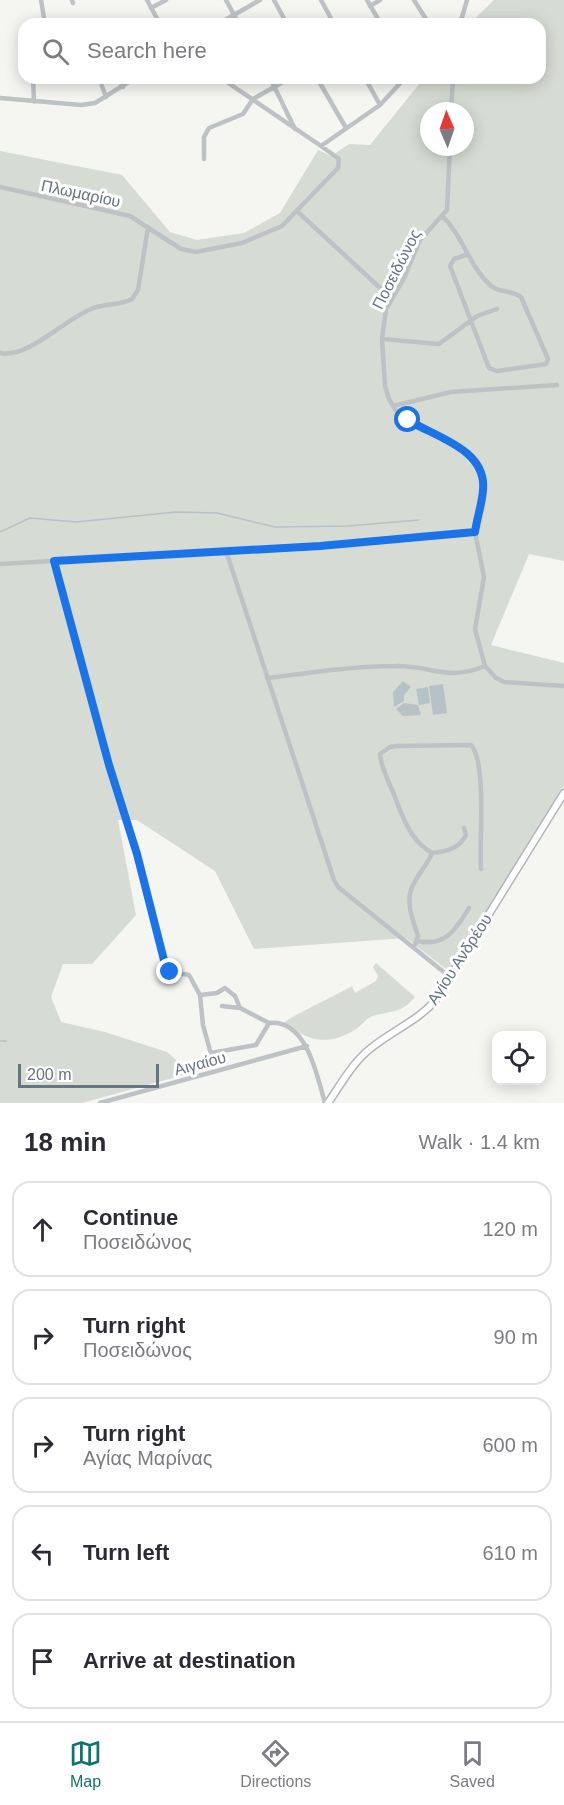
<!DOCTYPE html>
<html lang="en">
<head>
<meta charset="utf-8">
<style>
  :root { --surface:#fff; --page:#f7f7f7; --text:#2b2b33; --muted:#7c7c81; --line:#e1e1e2; --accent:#0f766e }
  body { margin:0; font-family:Arial,sans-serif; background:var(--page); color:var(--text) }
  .controls { position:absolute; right:18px; bottom:18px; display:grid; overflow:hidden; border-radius:12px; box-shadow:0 3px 15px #0003 }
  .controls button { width:54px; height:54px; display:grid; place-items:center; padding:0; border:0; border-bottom:2px solid var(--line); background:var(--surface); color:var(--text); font:30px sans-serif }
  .compass { position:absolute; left:420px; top:102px; width:54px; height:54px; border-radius:50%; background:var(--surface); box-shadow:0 3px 15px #0003; rotate:358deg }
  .scale { position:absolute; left:18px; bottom:15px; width:141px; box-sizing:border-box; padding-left:6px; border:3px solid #667580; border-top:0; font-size:16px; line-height:21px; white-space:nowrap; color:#667580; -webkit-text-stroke:4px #fff; paint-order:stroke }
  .stop { position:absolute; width:18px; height:18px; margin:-14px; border:4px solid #1a73e8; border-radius:50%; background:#fff }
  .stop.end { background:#1a73e8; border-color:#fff; box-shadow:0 2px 6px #0008 }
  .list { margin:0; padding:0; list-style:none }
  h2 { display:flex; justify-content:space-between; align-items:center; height:78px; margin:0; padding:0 24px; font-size:26px }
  h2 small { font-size:20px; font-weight:400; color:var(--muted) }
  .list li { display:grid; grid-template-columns:39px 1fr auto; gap:18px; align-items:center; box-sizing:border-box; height:96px; margin:0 12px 12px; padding:0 12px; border:2px solid var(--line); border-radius:18px }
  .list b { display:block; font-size:22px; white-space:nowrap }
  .list p { margin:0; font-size:20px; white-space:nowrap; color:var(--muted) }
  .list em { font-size:20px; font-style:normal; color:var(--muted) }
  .icon { flex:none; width:33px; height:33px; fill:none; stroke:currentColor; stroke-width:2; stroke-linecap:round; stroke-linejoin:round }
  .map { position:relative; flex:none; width:564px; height:1103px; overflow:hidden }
  .search { position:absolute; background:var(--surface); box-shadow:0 3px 15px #0003; left:18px; right:18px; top:18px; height:66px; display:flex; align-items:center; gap:15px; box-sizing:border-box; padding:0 21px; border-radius:18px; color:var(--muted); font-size:22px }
  .sheet { height:618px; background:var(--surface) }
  nav { display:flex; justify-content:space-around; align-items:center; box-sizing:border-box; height:84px; border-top:2px solid var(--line); background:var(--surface); font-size:16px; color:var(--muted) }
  nav a { display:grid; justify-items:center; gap:3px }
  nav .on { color:var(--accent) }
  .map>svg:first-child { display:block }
</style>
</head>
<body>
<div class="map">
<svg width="564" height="1103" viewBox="0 0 564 1103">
  <rect width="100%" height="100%" fill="#f5f5f2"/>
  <path fill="#d6dbd3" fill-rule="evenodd" d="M 494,0 L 564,0 L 564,561 L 529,554 L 491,645 L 564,663 L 564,785 L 450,972 L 406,938 L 254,949 L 215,871 L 137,820 L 118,820 L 136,915 L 92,964 L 63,964 L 51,997 L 61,1022 L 105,1032 L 167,1052 L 191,1073 L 82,1103 L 0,1103 L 0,151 L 122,175 L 170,232 L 197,240 L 244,233 L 280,213 L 318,150 L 331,156 L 349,144 L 370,145 L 424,78 L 540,78 L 540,24 L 469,24 ZM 429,111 L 465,111 L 465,147 L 429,147 Z
    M 376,963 L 415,997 C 400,1015 390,1010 370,1017 C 365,1020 361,1026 356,1029 C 328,1047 308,1041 284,1023 C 287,1018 341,993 352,986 L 355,993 L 376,981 L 378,976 L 373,967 Z"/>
  <path fill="#b7c2c6" d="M 403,681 L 411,687 L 404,695 L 404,701 L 394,707 L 393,692 Z
    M 443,684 L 447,713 L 433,715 L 429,686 Z
    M 428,687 L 430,703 L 419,705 L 416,689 Z
    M 404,703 L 418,705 L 421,715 L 403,716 L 396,709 Z"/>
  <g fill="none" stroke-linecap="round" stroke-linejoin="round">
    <path stroke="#b7c2c6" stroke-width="1.5" d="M 0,532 L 30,518 L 76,522 L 176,512 L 217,513 L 275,527 L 348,526 L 419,520
      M 0,1041 L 6,1041"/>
    <g stroke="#b2b6b9" stroke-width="9">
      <path id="major" d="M 328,1103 C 341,1084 353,1062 371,1048 C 392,1031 417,1021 435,1001 L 564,793"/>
    </g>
    <path stroke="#bec2c5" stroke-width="4.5" d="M 41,0 L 45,24
      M 72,0 L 73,3
      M 147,0 L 160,24
      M 226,0 L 239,24
      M 274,0 L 287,24
      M 321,0 L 334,24
      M 367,0 L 381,24
      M 414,0 L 429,24
      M 370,6 L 380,0
      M 151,8 L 166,0
      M 218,24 L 260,0
      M 460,24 L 467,0
      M 33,78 L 34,102
      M 99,78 L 106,97
      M 119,78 L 123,87
      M 221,78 L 321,146 L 380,105 L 405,78
      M 270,78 L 295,129
      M 317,78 L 346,128
      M 365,78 L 380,105
      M 0,98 L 81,105 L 95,103 L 135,78
      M 451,111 L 453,78
      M 450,147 L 447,210 L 420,240 L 404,278 L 386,309 L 382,339 L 385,386 L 389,399 L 397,412 L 465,452 L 480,468 L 483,490 L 475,532 L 484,577 L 475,629 L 485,666 L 496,678 L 504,682 L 564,686
      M 204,159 L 204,137 L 209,128 L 243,114 L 253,99 L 290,78
      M 0,187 L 130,216 L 181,249 L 196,252 L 242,243 L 282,226 L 338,168 L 339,159 L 321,146
      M 298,212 L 391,298
      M 442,216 C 463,235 468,265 491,286 C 500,293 512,290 521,297 L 548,359 L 546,364 L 497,371 L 489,368 L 450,266 L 454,259 L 466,255
      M 382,339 L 439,344 L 477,316 L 497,309
      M 0,353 C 28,359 65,319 91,309 C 104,303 119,306 132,299 L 138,290 L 148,227
      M 393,406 L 451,392 L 557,385
      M 226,551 L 334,880 L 338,887 L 450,977
      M 54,561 L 109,765 L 137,854 L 166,968 L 170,972 L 189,975 L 200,995 L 217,993 L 225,988 L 235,996 L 240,1008
      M 0,564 L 320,546 L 475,532
      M 267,678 C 309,673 352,666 395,666 C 431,665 447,682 485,666
      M 432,853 C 407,838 403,815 392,790 C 387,778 381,767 380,754 L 390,747 L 397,746 L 471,745 C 487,762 479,844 481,869
      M 418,941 C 446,947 456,929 469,908
      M 414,947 L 418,936 C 414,923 406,905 411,890 C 415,877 427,866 432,853 C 446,852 460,848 466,835 L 464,828
      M 200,995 L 203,1025 L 214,1065
      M 222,1006 L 240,1008 L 269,1023
      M 211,1053 L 256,1045 L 269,1023 C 307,1019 317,1076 325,1103
      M 100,1103 L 307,1046"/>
    <use href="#major" stroke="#fff" stroke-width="6"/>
  </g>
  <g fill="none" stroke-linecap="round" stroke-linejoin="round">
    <path stroke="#1a73e8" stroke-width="8" d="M 170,972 L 166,968 L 137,854 L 109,765 L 54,561 L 320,546 L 475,532 C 477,518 482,504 483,490 C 487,449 435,437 408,420"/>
  </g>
  <g text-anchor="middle" stroke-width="6" stroke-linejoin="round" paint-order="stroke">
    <g font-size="16" fill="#667580" stroke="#fff">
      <text transform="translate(81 193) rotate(12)" y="6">Πλωμαρίου</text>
      <text transform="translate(396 269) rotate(-63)" y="6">Ποσειδώνος</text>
      <text transform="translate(459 959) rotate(-57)" y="6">Αγίου Ανδρέου</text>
      <text transform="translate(200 1063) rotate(-15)" y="6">Αιγαίου</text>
    </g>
  </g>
</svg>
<div class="controls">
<button><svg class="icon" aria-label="locate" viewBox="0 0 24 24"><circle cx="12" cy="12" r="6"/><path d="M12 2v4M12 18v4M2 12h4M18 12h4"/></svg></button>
</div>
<svg class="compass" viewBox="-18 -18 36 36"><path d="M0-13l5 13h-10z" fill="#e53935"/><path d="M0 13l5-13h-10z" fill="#7c7c81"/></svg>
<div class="scale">200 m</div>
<div class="stop" style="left:408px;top:420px"></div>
<div class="stop end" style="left:170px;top:972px"></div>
<div class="search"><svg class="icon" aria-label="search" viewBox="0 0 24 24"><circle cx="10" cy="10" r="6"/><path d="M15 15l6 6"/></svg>Search here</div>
</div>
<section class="sheet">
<h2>18 min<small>Walk · 1.4 km</small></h2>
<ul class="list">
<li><svg class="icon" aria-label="ahead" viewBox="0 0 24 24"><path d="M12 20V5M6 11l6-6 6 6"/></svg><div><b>Continue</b><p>Ποσειδώνος</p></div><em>120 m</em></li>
<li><svg class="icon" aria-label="right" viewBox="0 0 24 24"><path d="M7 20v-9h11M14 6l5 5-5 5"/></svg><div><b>Turn right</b><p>Ποσειδώνος</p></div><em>90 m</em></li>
<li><svg class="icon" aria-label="right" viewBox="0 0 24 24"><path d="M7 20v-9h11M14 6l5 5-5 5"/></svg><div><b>Turn right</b><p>Αγίας Μαρίνας</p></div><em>600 m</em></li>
<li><svg class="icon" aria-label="left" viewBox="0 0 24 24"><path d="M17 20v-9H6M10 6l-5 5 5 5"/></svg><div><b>Turn left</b></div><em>610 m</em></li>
<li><svg class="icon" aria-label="arrive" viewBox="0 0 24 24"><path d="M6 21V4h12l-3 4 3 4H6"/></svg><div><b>Arrive at destination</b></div></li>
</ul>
</section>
<nav>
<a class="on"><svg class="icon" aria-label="map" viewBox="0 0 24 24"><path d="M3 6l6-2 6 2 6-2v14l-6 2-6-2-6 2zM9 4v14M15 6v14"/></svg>Map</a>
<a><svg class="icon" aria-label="directions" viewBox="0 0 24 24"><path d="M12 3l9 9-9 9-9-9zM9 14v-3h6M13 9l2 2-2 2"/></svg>Directions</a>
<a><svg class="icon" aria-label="saved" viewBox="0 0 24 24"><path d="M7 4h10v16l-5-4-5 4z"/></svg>Saved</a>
</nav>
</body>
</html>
